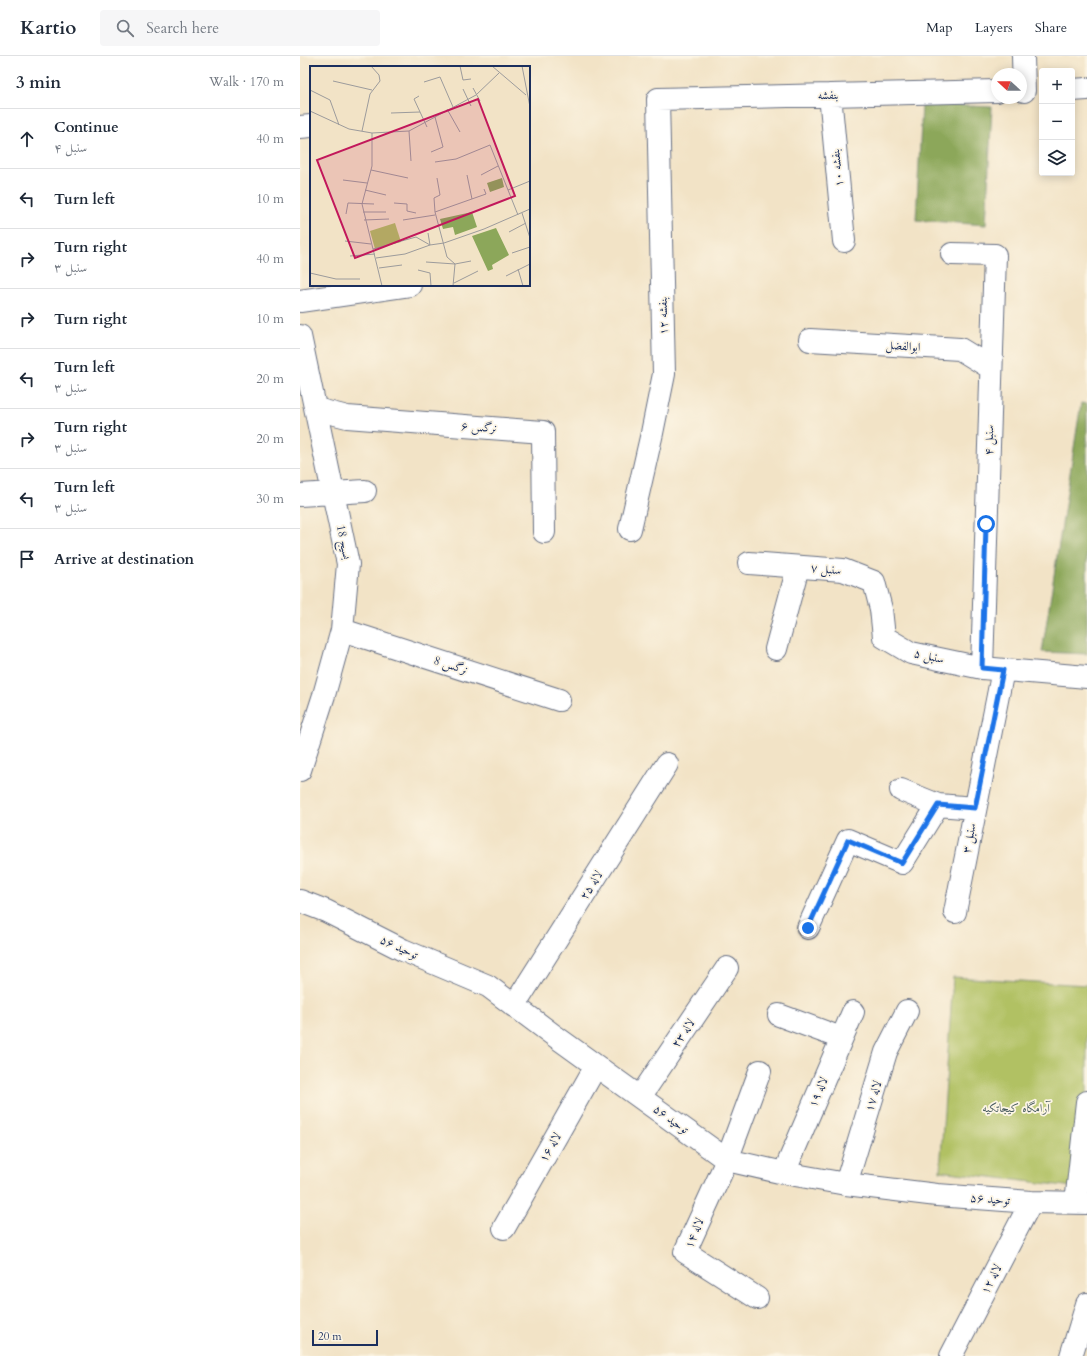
<!DOCTYPE html>
<html lang="en">
<head>
<meta charset="utf-8">
<style>
  :root { --surface:#fff; --page:#f6f6f7; --text:#1f2937; --muted:#747a83; --line:#e0e1e3 }
  body { margin:0; font-family:Cardo,Amiri,serif; background:var(--page); color:var(--text) }
  .controls { position:absolute; right:12px; top:12px; display:grid; overflow:hidden; border-radius:4px; box-shadow:0 2px 10px #0003 }
  .controls button { width:36px; height:36px; display:grid; place-items:center; padding:0; border:0; border-bottom:1px solid var(--line); background:var(--surface); color:var(--text); font:20px sans-serif }
  .compass { position:absolute; left:691px; top:12px; width:36px; height:36px; border-radius:50%; background:var(--surface); box-shadow:0 2px 10px #0003; rotate:291deg }
  .scale { position:absolute; left:12px; bottom:10px; width:66px; box-sizing:border-box; padding-left:4px; border:2px solid #1b2f5e; border-top:0; font-size:11px; line-height:14px; white-space:nowrap; color:#1b2f5e; -webkit-text-stroke:3px #fcf5e5; paint-order:stroke }
  .stop { position:absolute; width:12px; height:12px; margin:-9px; border:3px solid #1a73e8; border-radius:50%; background:#fff }
  .stop.end { background:#1a73e8; border-color:#fff; box-shadow:0 1px 4px #0008 }
  .list { margin:0; padding:0; list-style:none }
  h2 { display:flex; justify-content:space-between; align-items:center; height:52px; margin:0; padding:0 16px; font-size:17px }
  h2 small { font-size:13px; font-weight:400; color:var(--muted) }
  .list li { display:grid; grid-template-columns:26px 1fr auto; gap:12px; align-items:center; box-sizing:border-box; height:60px; padding:0 16px; border-top:1px solid var(--line) }
  .list b { display:block; font-size:15px; white-space:nowrap }
  .list p { margin:0; font-size:13px; white-space:nowrap; color:var(--muted) }
  .list em { font-size:13px; font-style:normal; color:var(--muted) }
  .icon { flex:none; width:22px; height:22px; fill:none; stroke:currentColor; stroke-width:2; stroke-linecap:round; stroke-linejoin:round }
  .map { position:relative; flex:none; width:787px; height:1300px; overflow:hidden }
  header { display:flex; align-items:center; gap:24px; box-sizing:border-box; height:56px; padding:0 20px; background:var(--surface); border-bottom:1px solid var(--line) }
  header strong { font-size:19px }
  nav { display:flex; gap:22px; margin-inline-start:auto; font-size:14px }
  .search { width:280px; height:36px; background:var(--page); display:flex; align-items:center; gap:10px; box-sizing:border-box; padding:0 14px; border-radius:4px; color:var(--muted); font-size:15px }
  main { display:flex }
  aside { flex:1; background:var(--surface) }
  .map>svg:first-child { display:block }
</style>
</head>
<body>
<header>
<strong>Kartio</strong>
<div class="search"><svg class="icon" aria-label="search" viewBox="0 0 24 24"><circle cx="10" cy="10" r="6"/><path d="M15 15l6 6"/></svg>Search here</div>
<nav><a>Map</a><a>Layers</a><a>Share</a></nav>
</header>
<main>
<aside>
<h2>3 min<small>Walk · 170 m</small></h2>
<ul class="list">
<li><svg class="icon" aria-label="ahead" viewBox="0 0 24 24"><path d="M12 20V5M6 11l6-6 6 6"/></svg><div><b>Continue</b><p>سنبل ۴</p></div><em>40 m</em></li>
<li><svg class="icon" aria-label="left" viewBox="0 0 24 24"><path d="M17 20v-9H6M10 6l-5 5 5 5"/></svg><div><b>Turn left</b></div><em>10 m</em></li>
<li><svg class="icon" aria-label="right" viewBox="0 0 24 24"><path d="M7 20v-9h11M14 6l5 5-5 5"/></svg><div><b>Turn right</b><p>سنبل ۳</p></div><em>40 m</em></li>
<li><svg class="icon" aria-label="right" viewBox="0 0 24 24"><path d="M7 20v-9h11M14 6l5 5-5 5"/></svg><div><b>Turn right</b></div><em>10 m</em></li>
<li><svg class="icon" aria-label="left" viewBox="0 0 24 24"><path d="M17 20v-9H6M10 6l-5 5 5 5"/></svg><div><b>Turn left</b><p>سنبل ۳</p></div><em>20 m</em></li>
<li><svg class="icon" aria-label="right" viewBox="0 0 24 24"><path d="M7 20v-9h11M14 6l5 5-5 5"/></svg><div><b>Turn right</b><p>سنبل ۳</p></div><em>20 m</em></li>
<li><svg class="icon" aria-label="left" viewBox="0 0 24 24"><path d="M17 20v-9H6M10 6l-5 5 5 5"/></svg><div><b>Turn left</b><p>سنبل ۳</p></div><em>30 m</em></li>
<li><svg class="icon" aria-label="arrive" viewBox="0 0 24 24"><path d="M6 21V4h12l-3 4 3 4H6"/></svg><div><b>Arrive at destination</b></div></li>
</ul>
</aside>
<div class="map">
<svg width="787" height="1300" viewBox="0 0 787 1300">
  <rect width="100%" height="100%" fill="#fcf5e5"/>
  <filter id="ink" filterUnits="userSpaceOnUse"><feTurbulence type="fractalNoise" baseFrequency=".025" numOctaves="2"/><feDisplacementMap in="SourceGraphic" scale="8" xChannelSelector="R" yChannelSelector="G"/><feConvolveMatrix kernelMatrix="1 2 1 2 8 2 1 2 1" color-interpolation-filters="sRGB"/></filter>
  <filter id="wash" filterUnits="userSpaceOnUse"><feTurbulence type="fractalNoise" baseFrequency=".012" numOctaves="4" result="noise"/><feDisplacementMap in="SourceGraphic" scale="16" xChannelSelector="R" yChannelSelector="G"/><feGaussianBlur stdDeviation="0.9" result="paint"/><feColorMatrix in="noise" values="0 0 0 0 0 0 0 0 0 0 0 0 0 0 0 0 0 1.4 0 .05"/><feComposite in="paint" operator="in"/></filter>
  <g filter="url(#wash)">
    <rect width="100%" height="100%" fill="#f2e3c6"/>
    <path fill="#b1c164" stroke="#667861" d="M 653,921 L 787,929 L 787,1075 L 782,1132 L 640,1115 Z"/>
    <path fill="#8ca75a" stroke="#546b5c" d="M 622,48 L 692,51 L 686,169 L 616,164 Z
      M 781,347 L 787,348 L 787,598 L 742,596 Z"/>
  </g>
  <g filter="url(#ink)">
    <g fill="none" stroke-linecap="round" stroke-linejoin="round">
      <g stroke="#666e82" stroke-width="24">
        <path id="minor" d="M 723,0 L 724,35
          M 772,34 L 787,33
          M 530,39 L 544,185
          M 0,71 L 11,70
          M 652,198 L 695,199 L 682,612
          M 0,245 L 110,229
          M 0,280 L 48,508 L 42,574 L 24,639 L 0,714
          M 510,284 L 660,293 L 691,312
          M 16,353 L 47,361 L 243,376 L 244,476
          M 0,439 L 65,435
          M 330,473 L 352,377 L 364,318 L 358,43 L 697,35
          M 449,507 L 543,514 L 574,526 L 581,553 L 584,581 L 611,597 L 682,612 L 787,621
          M 42,574 L 259,644
          M 476,593 L 498,511
          M 601,734 L 638,749 L 675,752
          M 0,845 L 26,855 L 103,894 L 188,930 L 252,978 L 427,1104 L 484,1117 L 546,1128 L 637,1139 L 731,1146 L 787,1147
          M 655,856 L 703,614
          M 508,872 L 548,784 L 602,807 L 638,749
          M 214,950 L 367,708
          M 479,959 L 541,982
          M 340,1041 L 427,912
          M 484,1117 L 553,956
          M 546,1128 L 586,996 L 607,955
          M 776,1147 L 787,1046
          M 204,1172 L 296,1010
          M 457,1242 L 385,1196 L 427,1104 L 460,1015
          M 651,1300 L 731,1146
          M 771,1300 L 787,1248"/>
      </g>
      <use href="#minor" stroke="#fff" stroke-width="22"/>
    </g>
  </g>
  <g fill="none" stroke-linecap="round" stroke-linejoin="round" filter="url(#ink)">
    <path stroke="#1a73e8" stroke-width="5" d="M 508,872 L 548,784 L 602,807 L 638,749 L 675,752 L 703,614 L 682,612 L 686,468"/>
  </g>
  <g text-anchor="middle" stroke-width="3.5" stroke-linejoin="round" paint-order="stroke">
    <g font-size="12" fill="#1b2f5e" stroke="#fcf5e5">
      <text transform="translate(528 39) rotate(-1)" y="4">بنفشه</text>
      <text transform="translate(537 112) rotate(-96)" y="4">بنفشه ۱۰</text>
      <text transform="translate(363 260) rotate(-91)" y="4">بنفشه ۱۲</text>
      <text transform="translate(603 290) rotate(4)" y="4">ابوالفضل</text>
      <text transform="translate(179 371) rotate(4)" y="4">نرگس ۶</text>
      <text transform="translate(689 384) rotate(-88)" y="4">سنبل ۴</text>
      <text transform="translate(44 486) rotate(79)" y="4">بسیج 18</text>
      <text transform="translate(526 513) rotate(6)" y="4">سنبل ۷</text>
      <text transform="translate(629 600) rotate(13)" y="4">سنبل ۵</text>
      <text transform="translate(151 609) rotate(18)" y="4">نرگس 8</text>
      <text transform="translate(669 782) rotate(-79)" y="4">سنبل ۳</text>
      <text transform="translate(291 829) rotate(-58)" y="4">لاله ۲۵</text>
      <text transform="translate(99 891) rotate(25)" y="4">توحید ۵۶</text>
      <text transform="translate(383 977) rotate(-56)" y="4">لاله ۲۳</text>
      <text transform="translate(518 1036) rotate(-67)" y="4">لاله ۱۹</text>
      <text transform="translate(573 1040) rotate(-73)" y="4">لاله ۱۷</text>
      <text transform="translate(371 1063) rotate(36)" y="4">توحید ۵۶</text>
      <text transform="translate(250 1091) rotate(-60)" y="4">لاله ۱۶</text>
      <text transform="translate(690 1143) rotate(4)" y="4">توحید ۵۶</text>
      <text transform="translate(394 1177) rotate(-68)" y="4">لاله ۱۴</text>
      <text transform="translate(691 1223) rotate(-63)" y="4">لاله ۱۲</text>
    </g>
    <g font-size="12" fill="#485b60" stroke="#fcf5e5">
      <text x="716" y="1056">آرامگاه کیجاتکیه</text>
    </g>
  </g>
  <g transform="translate(10 10)">
    <rect width="220" height="220" fill="#f2e3c6"/>
    <path d="M 85,157 L 91,176 L 65,183 L 60,165 Z" fill="#b1c164"/>
    <path d="M 192,112 L 194,121 L 180,126 L 177,117 ZM 162,146 L 167,161 L 145,169 L 143,161 L 133,163 L 130,153 ZM 186,162 L 199,189 L 182,199 L 183,203 L 178,205 L 162,170 Z" fill="#8ca75a"/>
    <path fill="none" stroke="#9c9b9c" stroke-width="1" d="M 150,0 L 153,14 L 161,13M 182,0 L 216,29M 212,0 L 220,41M 23,15 L 62,24M 114,16 L 130,11 L 143,41M 163,22 L 170,35M 153,23 L 161,40M 0,24 L 20,34 L 29,59M 109,30 L 104,33 L 117,61M 137,43 L 150,66M 0,45 L 39,63 L 62,67 L 99,65 L 166,29 L 189,7M 81,47 L 110,46M 52,65 L 60,28 L 70,15 L 69,9 L 61,0M 99,65 L 101,95M 62,67 L 62,100 L 52,138 L 72,220M 121,86 L 133,81 L 125,51M 125,96 L 146,93 L 180,79 L 208,149M 61,104 L 98,112M 157,109 L 162,133M 171,109 L 188,100M 127,112 L 130,129 L 124,132 L 125,146 L 137,191 L 145,198M 33,114 L 57,117M 55,124 L 76,129M 198,124 L 220,115M 84,137 L 97,138 L 97,145 L 106,147M 53,146 L 76,146M 125,146 L 176,128 L 174,123M 212,147 L 220,172M 36,148 L 38,137 L 64,138M 54,154 L 79,153M 93,154 L 125,149M 199,166 L 216,157M 35,175 L 61,178M 63,183 L 106,171 L 120,179 L 134,177 L 174,163 L 220,143M 202,187 L 220,181M 40,190 L 65,188M 66,192 L 95,188 L 120,179 L 118,167M 116,196 L 145,198 L 161,195M 69,202 L 92,199M 208,203 L 213,220M 108,204 L 120,207 L 121,220M 0,207 L 26,213 L 50,213M 196,210 L 220,198M 144,217 L 168,205M 143,220 L 145,198"/>
    <path fill="#c2185b" fill-opacity="0.15" stroke="#c2185b" stroke-width="2" d="M 168,33 L 205,130 L 45,192 L 7,94 Z"/>
    <rect width="220" height="220" fill="none" stroke="#1b2f5e" stroke-width="2"/>
  </g>
</svg>
<div class="controls">
<button>+</button>
<button>−</button>
<button><svg class="icon" aria-label="layers" viewBox="0 0 24 24"><path d="M12 4l9 5-9 5-9-5zM3 14l9 5 9-5"/></svg></button>
</div>
<svg class="compass" viewBox="-18 -18 36 36"><path d="M0-13l5 13h-10z" fill="#e53935"/><path d="M0 13l5-13h-10z" fill="#747a83"/></svg>
<div class="scale">20 m</div>
<div class="stop" style="left:686px;top:468px"></div>
<div class="stop end" style="left:508px;top:872px"></div>
</div>
</main>
</body>
</html>
